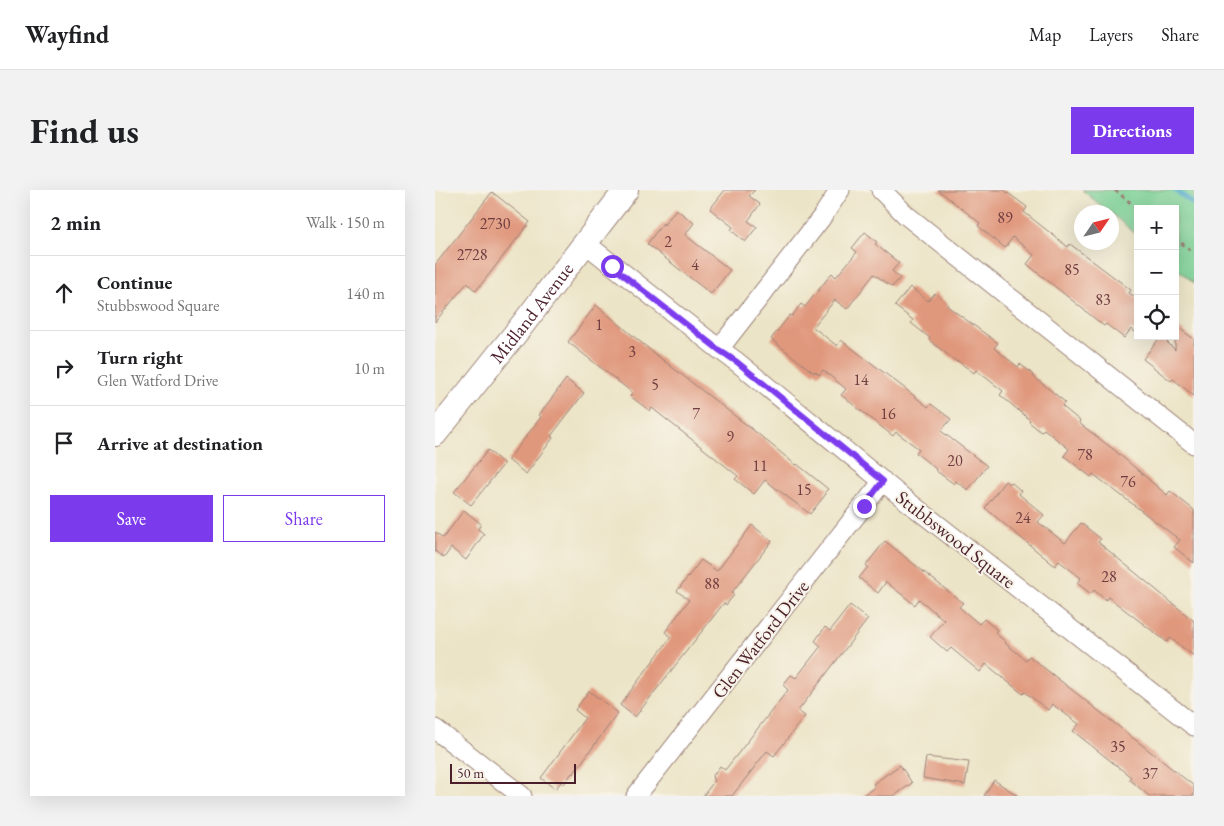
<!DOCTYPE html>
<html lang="en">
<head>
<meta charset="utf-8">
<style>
  :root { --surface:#fff; --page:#f2f2f2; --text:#202124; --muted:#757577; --line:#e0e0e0; --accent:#7c3aed }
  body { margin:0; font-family:"EB Garamond",serif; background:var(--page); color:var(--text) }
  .controls { position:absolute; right:15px; top:15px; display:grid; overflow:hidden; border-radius:0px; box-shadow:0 5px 20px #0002 }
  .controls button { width:45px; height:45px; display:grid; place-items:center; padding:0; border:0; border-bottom:1px solid var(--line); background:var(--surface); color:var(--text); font:25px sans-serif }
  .compass { position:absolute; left:639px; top:15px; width:45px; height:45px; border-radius:50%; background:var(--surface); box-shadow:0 5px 20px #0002; rotate:55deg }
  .scale { position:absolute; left:15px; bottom:12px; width:126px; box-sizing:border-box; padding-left:5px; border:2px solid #4a1f2b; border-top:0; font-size:14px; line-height:18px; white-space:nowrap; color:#4a1f2b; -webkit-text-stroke:4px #f7f3e8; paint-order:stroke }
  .stop { position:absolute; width:15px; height:15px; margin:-11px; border:4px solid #7c3aed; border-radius:50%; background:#fff }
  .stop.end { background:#7c3aed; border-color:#fff; box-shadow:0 1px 5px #0008 }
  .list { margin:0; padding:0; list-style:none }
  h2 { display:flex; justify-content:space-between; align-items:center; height:65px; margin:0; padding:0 20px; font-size:21px }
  h2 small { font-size:16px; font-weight:400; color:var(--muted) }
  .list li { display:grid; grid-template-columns:32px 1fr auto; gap:15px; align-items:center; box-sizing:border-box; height:75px; padding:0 20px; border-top:1px solid var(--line) }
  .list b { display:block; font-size:19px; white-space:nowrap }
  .list p { margin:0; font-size:16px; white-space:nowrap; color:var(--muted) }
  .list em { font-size:16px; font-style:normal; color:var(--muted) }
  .actions { display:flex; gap:10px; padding:15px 20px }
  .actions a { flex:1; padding:11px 0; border:1px solid var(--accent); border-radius:0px; text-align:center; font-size:18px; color:var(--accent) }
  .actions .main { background:var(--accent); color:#fff }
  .icon { flex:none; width:28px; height:28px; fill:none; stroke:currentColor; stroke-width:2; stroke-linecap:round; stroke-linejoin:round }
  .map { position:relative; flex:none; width:759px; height:606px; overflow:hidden; border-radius:0px }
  header { display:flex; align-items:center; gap:30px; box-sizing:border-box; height:70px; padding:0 25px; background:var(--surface); border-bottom:1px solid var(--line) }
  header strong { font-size:24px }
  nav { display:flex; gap:28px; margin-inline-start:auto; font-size:18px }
  .intro { display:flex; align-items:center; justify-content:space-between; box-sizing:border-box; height:120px; padding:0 30px }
  h1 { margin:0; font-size:35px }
  .button { padding:12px 22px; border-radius:0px; background:var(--accent); color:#fff; font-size:18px; font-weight:700 }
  main { display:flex; gap:30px; padding:0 30px }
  aside { flex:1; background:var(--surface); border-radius:0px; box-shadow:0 5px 20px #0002 }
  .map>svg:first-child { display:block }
</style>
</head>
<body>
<header>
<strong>Wayfind</strong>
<nav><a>Map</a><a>Layers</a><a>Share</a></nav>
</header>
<div class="intro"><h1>Find us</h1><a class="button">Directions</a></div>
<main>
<aside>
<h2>2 min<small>Walk · 150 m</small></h2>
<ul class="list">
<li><svg class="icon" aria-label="ahead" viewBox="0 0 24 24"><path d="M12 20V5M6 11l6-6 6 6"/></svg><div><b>Continue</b><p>Stubbswood Square</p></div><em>140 m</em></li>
<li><svg class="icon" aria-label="right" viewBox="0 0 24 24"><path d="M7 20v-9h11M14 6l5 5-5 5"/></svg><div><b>Turn right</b><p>Glen Watford Drive</p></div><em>10 m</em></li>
<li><svg class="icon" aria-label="arrive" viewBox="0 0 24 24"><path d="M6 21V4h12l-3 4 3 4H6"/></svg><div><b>Arrive at destination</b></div></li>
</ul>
<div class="actions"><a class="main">Save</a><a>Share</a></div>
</aside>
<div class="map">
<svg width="759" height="606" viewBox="0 0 759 606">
  <rect width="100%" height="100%" fill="#f7f3e8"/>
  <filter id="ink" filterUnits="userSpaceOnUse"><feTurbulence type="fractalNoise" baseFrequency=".02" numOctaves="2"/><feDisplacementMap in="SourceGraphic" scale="10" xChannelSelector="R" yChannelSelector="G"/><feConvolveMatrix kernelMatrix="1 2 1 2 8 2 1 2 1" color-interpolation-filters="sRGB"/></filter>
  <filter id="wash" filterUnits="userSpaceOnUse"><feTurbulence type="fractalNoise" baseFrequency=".0096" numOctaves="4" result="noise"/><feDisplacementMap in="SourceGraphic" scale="20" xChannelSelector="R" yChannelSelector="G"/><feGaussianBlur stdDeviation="1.12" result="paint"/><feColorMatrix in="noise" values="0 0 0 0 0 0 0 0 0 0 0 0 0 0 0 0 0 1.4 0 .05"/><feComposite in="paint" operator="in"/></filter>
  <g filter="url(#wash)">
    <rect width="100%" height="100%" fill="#ece4c6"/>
    <path fill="#7ad095" stroke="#627860" d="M 647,0 L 759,0 L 759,93 L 740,77 L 740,19 L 703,19 L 703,46 L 677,24 L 676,22 L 674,22 Z"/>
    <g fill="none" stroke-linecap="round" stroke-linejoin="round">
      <path stroke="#49a6c8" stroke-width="5" d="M 740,0 L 759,14"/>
    </g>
    <g id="blocks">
      <path fill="#e0987d" d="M 290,0 L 320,0 L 314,6 L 325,14 L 313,31 L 322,37 L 310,52 L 296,40 L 298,37 L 275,19 Z
        M 503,0 L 569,0 L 592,17 L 589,22 L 633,57 L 635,54 L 696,100 L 694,103 L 703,109 L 703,144 L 696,139 L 689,148 L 671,134 L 669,136 L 592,74 L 599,65 L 578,47 L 570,58 L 543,36 L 545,33 Z
        M 57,2 L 95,32 L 41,101 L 32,93 L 0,132 L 0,75 Z
        M 241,19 L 259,33 L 250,45 L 295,80 L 276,104 L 212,54 L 228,33 L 229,35 Z
        M 430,42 L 442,52 L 440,54 L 464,73 L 457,81 L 465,88 L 457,97 L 439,84 L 412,119 L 400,110 L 378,137 L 402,156 L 406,150 L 468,197 L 493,217 L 496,214 L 516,229 L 506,241 L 552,276 L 533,300 L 521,291 L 519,294 L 500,280 L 501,279 L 481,263 L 484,259 L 461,242 L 458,246 L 406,205 L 411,199 L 388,180 L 384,185 L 380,181 L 379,183 L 336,149 L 355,125 L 357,126 L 366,114 L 370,117 L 397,83 L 401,87 L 422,62 L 417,58 Z
        M 475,97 L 493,111 L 500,103 L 513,114 L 512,116 L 563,153 L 559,158 L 583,177 L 585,174 L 599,185 L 598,186 L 630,212 L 627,216 L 645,231 L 644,233 L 678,259 L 732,305 L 735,301 L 759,320 L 759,373 L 739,357 L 745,350 L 658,284 L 656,287 L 629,266 L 634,259 L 609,239 L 606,242 L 594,232 L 595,230 L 565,205 L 568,201 L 541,180 L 539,183 L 523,171 L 522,172 L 494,150 L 495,148 L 476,133 L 478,130 L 460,116 Z
        M 161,115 L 220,164 L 322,243 L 361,275 L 362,274 L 393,299 L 390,302 L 391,304 L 375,324 L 330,290 L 319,304 L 300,289 L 303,286 L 217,218 L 215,221 L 195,206 L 198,203 L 133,152 Z
        M 740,135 L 759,149 L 759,206 L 738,189 L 736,191 L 708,169 L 726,146 L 740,160 Z
        M 131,189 L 149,203 L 116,246 L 118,248 L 91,284 L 73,270 L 106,227 L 104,225 Z
        M 53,260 L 69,274 L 36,315 L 19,302 Z
        M 570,291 L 574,294 L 576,292 L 586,301 L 584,304 L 609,325 L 603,332 L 630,353 L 646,333 L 666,349 L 663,352 L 759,431 L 759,466 L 735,448 L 732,452 L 673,407 L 671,410 L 659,400 L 656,404 L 642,393 L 646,388 L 624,371 L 620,376 L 550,318 Z
        M 29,320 L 46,334 L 43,339 L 49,344 L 31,370 L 16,358 L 9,368 L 0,361 L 0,342 L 8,348 Z
        M 317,335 L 337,351 L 298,401 L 297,403 L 299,405 L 291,415 L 289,413 L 200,527 L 185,515 L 236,447 L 230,442 L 254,410 L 242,401 L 266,370 L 282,381 Z
        M 450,351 L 528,413 L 524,417 L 544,434 L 549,429 L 562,440 L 560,443 L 571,452 L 570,453 L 591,470 L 594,466 L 759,596 L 759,606 L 714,606 L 694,589 L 696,587 L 638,541 L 644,534 L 617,514 L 613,520 L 590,502 L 588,504 L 551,474 L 545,482 L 516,458 L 512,462 L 495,447 L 509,430 L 484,409 L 480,415 L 451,392 L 443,403 L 424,388 L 433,377 L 431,375 Z
        M 415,415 L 433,429 L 363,521 L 370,526 L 339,566 L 332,561 L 297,606 L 268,606 L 280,590 L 277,587 L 285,576 L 290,580 L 353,500 L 348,495 L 356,485 L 361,488 L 386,456 L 380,451 L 390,437 L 395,441 Z
        M 154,501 L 183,523 L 138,584 L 137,583 L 129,594 L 126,592 L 120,599 L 106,588 L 150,528 L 140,520 Z
        M 491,567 L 534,572 L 530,595 L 488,588 Z
        M 465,575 L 477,593 L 459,606 L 427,606 L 440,597 L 438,594 Z
        M 559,590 L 583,606 L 549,606 Z"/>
    </g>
  </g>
  <g filter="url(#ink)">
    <use href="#blocks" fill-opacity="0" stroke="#9b8278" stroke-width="1"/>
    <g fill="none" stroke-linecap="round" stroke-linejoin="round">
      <g stroke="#9b8278" stroke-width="21">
        <path id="minor" d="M 446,0 L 471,25 L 759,254
          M 150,53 L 284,159 L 302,172 L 462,303 L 759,536
          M 284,159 L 387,27 L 405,0
          M 0,539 L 87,606
          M 201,606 L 448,291"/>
      </g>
      <g stroke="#9b8278" stroke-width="26">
        <g id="major">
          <path id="s1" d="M 0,244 L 88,134 L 191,0"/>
        </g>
      </g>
      <path stroke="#9b8278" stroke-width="3" stroke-dasharray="4 4" stroke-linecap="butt" d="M 680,0 L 703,19
        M 740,48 L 759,63"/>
      <use href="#minor" stroke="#fff" stroke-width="19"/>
      <use href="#major" stroke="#fff" stroke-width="24"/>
    </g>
  </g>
  <g fill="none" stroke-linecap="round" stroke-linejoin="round" filter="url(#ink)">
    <path stroke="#7c3aed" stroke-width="6" d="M 177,76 L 284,160 L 302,172 L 448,291 L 429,316"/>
  </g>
  <g text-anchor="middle" stroke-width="4" stroke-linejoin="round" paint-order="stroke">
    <g font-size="16" fill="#703d40">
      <text x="570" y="33">89</text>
      <text x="60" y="39">2730</text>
      <text x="233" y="57">2</text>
      <text x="37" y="70">2728</text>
      <text x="260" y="80">4</text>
      <text x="637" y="85">85</text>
      <text x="668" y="115">83</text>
      <text x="164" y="140">1</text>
      <text x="197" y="167">3</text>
      <text x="426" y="195">14</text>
      <text x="220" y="200">5</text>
      <text x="261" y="229">7</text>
      <text x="453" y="229">16</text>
      <text x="295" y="252">9</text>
      <text x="650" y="270">78</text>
      <text x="520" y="276">20</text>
      <text x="325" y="281">11</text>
      <text x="693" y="297">76</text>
      <text x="369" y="305">15</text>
      <text x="588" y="333">24</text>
      <text x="674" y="392">28</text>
      <text x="277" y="399">88</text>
      <text x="683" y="562">35</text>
      <text x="715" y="589">37</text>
    </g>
    <g font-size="19" fill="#4a1f2b" stroke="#f7f3e8">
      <text dy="7" stroke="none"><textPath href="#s1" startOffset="155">Midland Avenue</textPath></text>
      <text transform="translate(521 349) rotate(38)" y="7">Stubbswood Square</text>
      <text transform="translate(325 449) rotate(-52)" y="7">Glen Watford Drive</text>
    </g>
  </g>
</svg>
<div class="controls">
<button>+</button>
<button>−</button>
<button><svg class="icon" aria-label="locate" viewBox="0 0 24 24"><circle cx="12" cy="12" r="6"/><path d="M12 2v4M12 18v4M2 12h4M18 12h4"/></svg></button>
</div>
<svg class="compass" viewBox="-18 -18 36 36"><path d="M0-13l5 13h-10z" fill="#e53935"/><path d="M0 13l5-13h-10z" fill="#757577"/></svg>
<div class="scale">50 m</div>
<div class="stop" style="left:177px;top:76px"></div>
<div class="stop end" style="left:429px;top:316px"></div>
</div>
</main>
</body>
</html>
